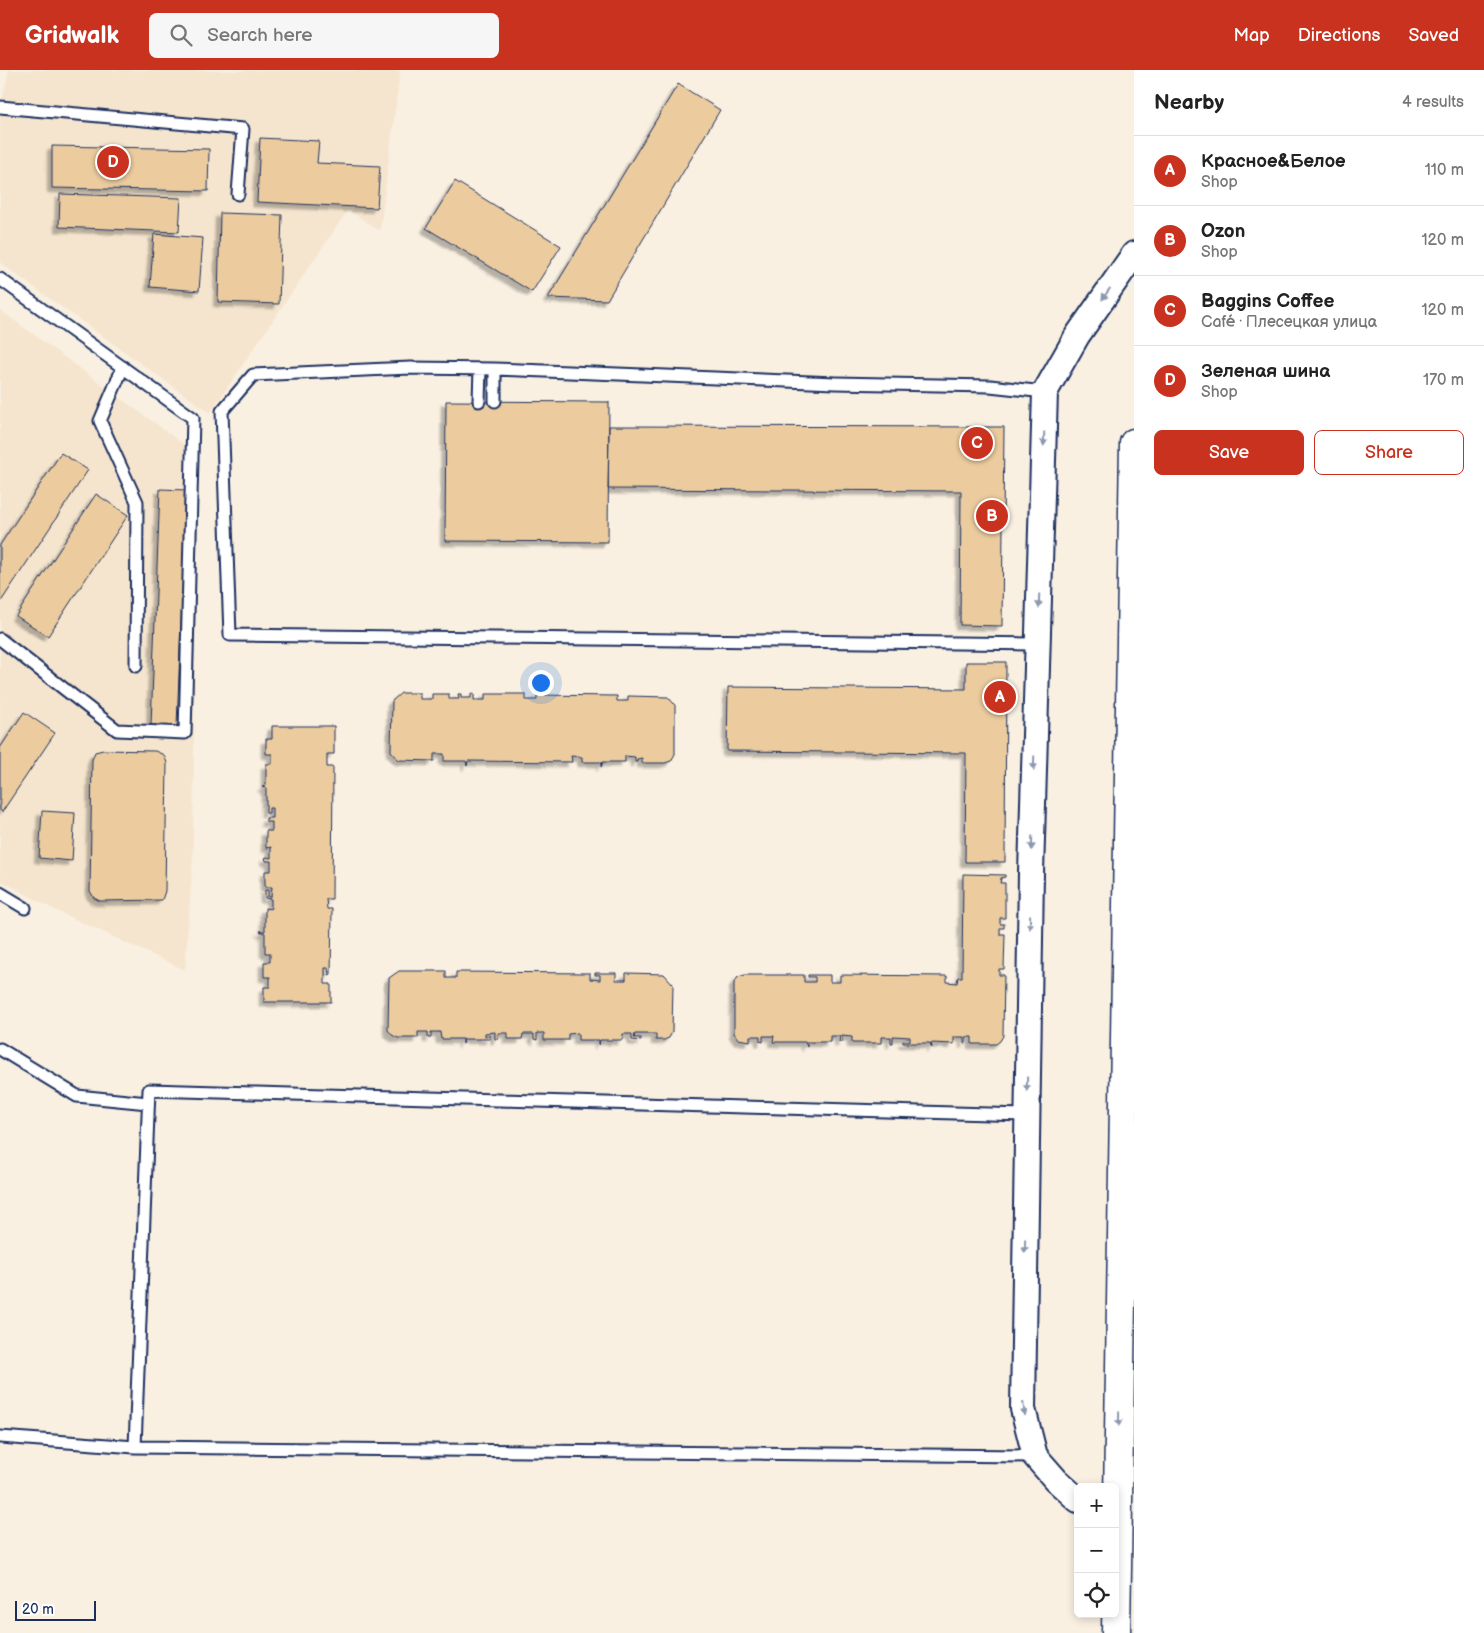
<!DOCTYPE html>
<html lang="en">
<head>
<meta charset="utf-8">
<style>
  :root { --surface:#fff; --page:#f6f6f6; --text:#222; --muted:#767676; --line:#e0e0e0; --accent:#c8321e }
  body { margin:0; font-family:"Balsamiq Sans",sans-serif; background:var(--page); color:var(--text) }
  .controls { position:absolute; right:15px; bottom:15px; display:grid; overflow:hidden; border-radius:8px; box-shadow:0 2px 8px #0003 }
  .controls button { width:45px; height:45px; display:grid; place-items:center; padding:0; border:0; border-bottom:1px solid var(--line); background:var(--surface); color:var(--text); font:25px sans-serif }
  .scale { position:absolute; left:15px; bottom:12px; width:81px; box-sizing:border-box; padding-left:5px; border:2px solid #1b2f5e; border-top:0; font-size:14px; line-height:18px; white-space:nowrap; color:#1b2f5e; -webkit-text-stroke:4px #fff; paint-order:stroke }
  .you { position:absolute; left:540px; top:612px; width:18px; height:18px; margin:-12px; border:4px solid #fff; border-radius:50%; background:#1a73e8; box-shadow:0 0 0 8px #1a73e833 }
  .badge { display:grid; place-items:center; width:32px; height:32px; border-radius:50%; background:var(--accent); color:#fff; font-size:16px; font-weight:700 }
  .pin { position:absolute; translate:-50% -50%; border:2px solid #fff; box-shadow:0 1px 5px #0006 }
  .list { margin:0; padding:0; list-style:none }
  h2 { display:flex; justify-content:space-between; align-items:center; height:65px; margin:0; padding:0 20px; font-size:21px }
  h2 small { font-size:16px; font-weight:400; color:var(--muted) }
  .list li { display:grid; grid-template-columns:32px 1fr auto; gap:15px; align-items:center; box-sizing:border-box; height:70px; padding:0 20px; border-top:1px solid var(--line) }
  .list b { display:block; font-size:19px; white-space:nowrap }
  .list p { margin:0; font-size:16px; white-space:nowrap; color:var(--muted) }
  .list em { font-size:16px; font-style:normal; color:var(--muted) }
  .actions { display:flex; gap:10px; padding:15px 20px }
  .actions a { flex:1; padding:11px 0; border:1px solid var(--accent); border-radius:8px; text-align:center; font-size:18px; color:var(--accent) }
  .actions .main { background:var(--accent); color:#fff }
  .icon { flex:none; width:28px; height:28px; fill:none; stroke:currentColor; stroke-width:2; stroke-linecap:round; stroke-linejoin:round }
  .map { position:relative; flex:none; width:1134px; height:1563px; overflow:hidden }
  header { display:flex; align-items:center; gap:30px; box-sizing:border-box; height:70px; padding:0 25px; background:var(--accent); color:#fff }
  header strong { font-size:24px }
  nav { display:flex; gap:28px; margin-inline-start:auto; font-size:18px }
  .search { width:350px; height:45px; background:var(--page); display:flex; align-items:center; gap:12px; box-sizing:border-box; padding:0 18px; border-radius:8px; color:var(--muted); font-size:19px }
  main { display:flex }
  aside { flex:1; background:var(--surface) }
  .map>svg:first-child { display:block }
</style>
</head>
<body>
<header>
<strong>Gridwalk</strong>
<div class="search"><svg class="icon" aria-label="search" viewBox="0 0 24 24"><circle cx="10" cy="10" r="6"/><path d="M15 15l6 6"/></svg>Search here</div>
<nav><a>Map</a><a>Directions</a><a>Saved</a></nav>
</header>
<main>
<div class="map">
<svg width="1134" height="1563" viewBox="0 0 1134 1563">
  <defs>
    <filter id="shadow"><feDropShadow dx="-4.5" dy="4.5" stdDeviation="1" flood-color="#0004"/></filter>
  </defs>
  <rect width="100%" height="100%" fill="#f9f0e2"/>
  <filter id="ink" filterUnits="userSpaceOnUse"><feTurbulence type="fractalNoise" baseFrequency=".02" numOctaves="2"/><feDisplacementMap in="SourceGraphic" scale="10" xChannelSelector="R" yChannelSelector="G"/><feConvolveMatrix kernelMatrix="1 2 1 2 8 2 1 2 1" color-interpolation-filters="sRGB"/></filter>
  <g filter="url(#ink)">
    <path fill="#f5e5ce" d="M 9,0 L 400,1 L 380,161 L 348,140 L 210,343 L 0,193 L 0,39 Z
      M 0,240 L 197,384 L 193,787 L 185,900 L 55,840 L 0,810 Z"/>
    <path fill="#eccc9e" stroke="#1b2f5e" filter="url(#shadow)" d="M 678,14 L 720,40 L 607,230 L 548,228 Z
      M 260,68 L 319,71 L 317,93 L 380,96 L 377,138 L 257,132 Z
      M 52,76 L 209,79 L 208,121 L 52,118 Z
      M 455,111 L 561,176 L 532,222 L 426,158 Z
      M 60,124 L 181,128 L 179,162 L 59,157 Z
      M 220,143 L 282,145 L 279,234 L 218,232 Z
      M 154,164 L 203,168 L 199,221 L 150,217 Z
      M 446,331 L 609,332 L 608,472 L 445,471 Z
      M 609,356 L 1004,357 L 1002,556 L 960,555 L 961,421 L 608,419 Z
      M 61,383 L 88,400 L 0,533 L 0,475 Z
      M 160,419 L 186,420 L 177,656 L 151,655 Z
      M 96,424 L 128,445 L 48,566 L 16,546 Z
      M 966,592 L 1006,592 L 1005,792 L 965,792 L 966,683 L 727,681 L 728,617 L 966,619 Z
      M 401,623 L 420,623 L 420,629 L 432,629 L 432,624 L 449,624 L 449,629 L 459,629 L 458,624 L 461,624 L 461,628 L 471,628 L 471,624 L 474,624 L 474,630 L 485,630 L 485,624 L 526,624 L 526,630 L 537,630 L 537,625 L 617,626 L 617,631 L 628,631 L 628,626 L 668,627 L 675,635 L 675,684 L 671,691 L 665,693 L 642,693 L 642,688 L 637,689 L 637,692 L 635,692 L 635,687 L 625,686 L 625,692 L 603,692 L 601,697 L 602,692 L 582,692 L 582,687 L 571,686 L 572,692 L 468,691 L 467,696 L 466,691 L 444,691 L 444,684 L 434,684 L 434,691 L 399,690 L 391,681 L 392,631 Z
      M 24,642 L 55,663 L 2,742 L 0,740 L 0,678 Z
      M 272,656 L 334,656 L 334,684 L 327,684 L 327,697 L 333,697 L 332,829 L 326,829 L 327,839 L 332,839 L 331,904 L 329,905 L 328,898 L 325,898 L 325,914 L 331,914 L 331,932 L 264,932 L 264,917 L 270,917 L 270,907 L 264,907 L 264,892 L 270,892 L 270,883 L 265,883 L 265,863 L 260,861 L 265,861 L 265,838 L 271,839 L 271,829 L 265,828 L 265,820 L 268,820 L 268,827 L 271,827 L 272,817 L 265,817 L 265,801 L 271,801 L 271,791 L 266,791 L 265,787 L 271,788 L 271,777 L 266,778 L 266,761 L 272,761 L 272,752 L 266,752 L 266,748 L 272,748 L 272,738 L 269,738 L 269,743 L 266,743 L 266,718 L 262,717 L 266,716 L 266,694 L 272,694 L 272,684 L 266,684 L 266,669 L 272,669 Z
      M 103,680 L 155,681 L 164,685 L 167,693 L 165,821 L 162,830 L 100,831 L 94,828 L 90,821 L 92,690 L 95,682 Z
      M 42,741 L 75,743 L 72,791 L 39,788 Z
      M 963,804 L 1005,805 L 1005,807 L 1001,808 L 1000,813 L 1005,813 L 1005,848 L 1000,848 L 1000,854 L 1004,854 L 1004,858 L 1000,858 L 1000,864 L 1005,864 L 1004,899 L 999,899 L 999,905 L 1004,905 L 1003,966 L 1000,971 L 996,974 L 972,974 L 972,967 L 966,967 L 966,973 L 964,974 L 964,967 L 954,967 L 954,974 L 931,973 L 932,978 L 930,973 L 903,973 L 903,971 L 910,971 L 910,967 L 893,966 L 893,973 L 891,973 L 891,967 L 881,967 L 881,973 L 852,973 L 852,967 L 842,966 L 842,972 L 839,972 L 840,966 L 830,966 L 830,972 L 807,972 L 807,977 L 805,972 L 773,972 L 774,966 L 763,966 L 763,972 L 760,971 L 760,966 L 750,966 L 750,971 L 738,969 L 734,963 L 734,913 L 738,907 L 745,905 L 804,905 L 804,912 L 815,912 L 815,907 L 808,907 L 808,905 L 830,905 L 830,912 L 840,912 L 840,905 L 947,906 L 947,912 L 957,913 L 958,907 L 962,907 Z
      M 399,901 L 446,901 L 446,908 L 456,908 L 456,902 L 590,903 L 590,909 L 600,910 L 600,905 L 595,905 L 595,903 L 616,903 L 616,910 L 626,910 L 626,903 L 664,904 L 673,914 L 672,962 L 669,968 L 664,970 L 656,970 L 656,964 L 635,964 L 634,968 L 641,968 L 641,971 L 632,970 L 632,964 L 623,964 L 622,970 L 600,970 L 599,975 L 599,970 L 578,970 L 578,963 L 568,964 L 568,970 L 544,970 L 544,963 L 537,963 L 537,970 L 534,969 L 534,964 L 523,964 L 522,969 L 508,969 L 508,963 L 498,963 L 498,969 L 495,969 L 495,962 L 485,963 L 485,966 L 490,966 L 490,969 L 464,969 L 463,974 L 463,969 L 441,969 L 440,962 L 431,962 L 431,968 L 428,968 L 428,962 L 418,962 L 418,968 L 398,968 L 392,965 L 388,960 L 389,908 Z"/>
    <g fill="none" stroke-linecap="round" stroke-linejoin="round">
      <g stroke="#1b2f5e" stroke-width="15">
        <path id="lane" d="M 0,37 L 243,59 L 238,124
          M 0,209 L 193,348 L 185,663 L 117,660 L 0,569
          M 123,297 L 100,351 L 137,432 L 136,596
          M 479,331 L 480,299
          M 495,331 L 495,299
          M 1038,574 L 230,565 L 222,341 L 253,305 L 410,298 L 495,299 L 835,313 L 990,316 L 1045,322
          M 0,823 L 25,838
          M 0,979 L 77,1026 L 148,1033
          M 0,1367 L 135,1377 L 149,1020 L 1026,1045
          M 135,1377 L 1035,1386"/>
      </g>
      <g stroke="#1b2f5e" stroke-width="28">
        <path id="street" d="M 1078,1430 L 1056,1410 L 1035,1386 L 1023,1339 L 1031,803 L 1045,322 L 1077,266 L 1134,184"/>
      </g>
      <g stroke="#1b2f5e" stroke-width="31">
        <path id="secondary" d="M 1116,1563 L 1134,373"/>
      </g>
      <use href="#lane" stroke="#fff" stroke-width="11"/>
      <use href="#street" stroke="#fff" stroke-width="24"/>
      <use href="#secondary" stroke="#fff" stroke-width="28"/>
    </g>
    <defs><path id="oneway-solid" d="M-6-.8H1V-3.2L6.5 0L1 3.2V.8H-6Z" transform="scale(1.25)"/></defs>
    <g fill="#8d97ae">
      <use href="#oneway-solid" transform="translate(1106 224) rotate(125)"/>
      <use href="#oneway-solid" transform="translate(1044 369) rotate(92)"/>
      <use href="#oneway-solid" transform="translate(1039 531) rotate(92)"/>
      <use href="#oneway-solid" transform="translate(1034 693) rotate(92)"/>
      <use href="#oneway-solid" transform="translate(1032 773) rotate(92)"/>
      <use href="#oneway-solid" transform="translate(1030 852) rotate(91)"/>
      <use href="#oneway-solid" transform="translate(1027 1014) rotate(91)"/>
      <use href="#oneway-solid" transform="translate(1025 1176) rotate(91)"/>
      <use href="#oneway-solid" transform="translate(1024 1339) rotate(83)"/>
      <use href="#oneway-solid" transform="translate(1119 1349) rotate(91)"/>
    </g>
  </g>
</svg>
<div class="controls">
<button>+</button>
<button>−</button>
<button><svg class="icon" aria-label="locate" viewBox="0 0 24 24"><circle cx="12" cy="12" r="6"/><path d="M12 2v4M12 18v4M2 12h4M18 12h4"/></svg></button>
</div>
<div class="scale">20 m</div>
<div class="you"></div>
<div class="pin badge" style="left:1000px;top:627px">A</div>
<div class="pin badge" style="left:992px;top:446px">B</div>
<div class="pin badge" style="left:977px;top:373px">C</div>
<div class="pin badge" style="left:113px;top:92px">D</div>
</div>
<aside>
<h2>Nearby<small>4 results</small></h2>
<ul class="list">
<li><span class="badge">A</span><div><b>Красное&amp;Белое</b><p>Shop</p></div><em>110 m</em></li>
<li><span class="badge">B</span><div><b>Ozon</b><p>Shop</p></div><em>120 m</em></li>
<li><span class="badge">C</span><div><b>Baggins Coffee</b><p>Café · Плесецкая улица</p></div><em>120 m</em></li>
<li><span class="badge">D</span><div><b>Зеленая шина</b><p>Shop</p></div><em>170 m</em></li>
</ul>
<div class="actions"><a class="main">Save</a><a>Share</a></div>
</aside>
</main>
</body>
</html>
